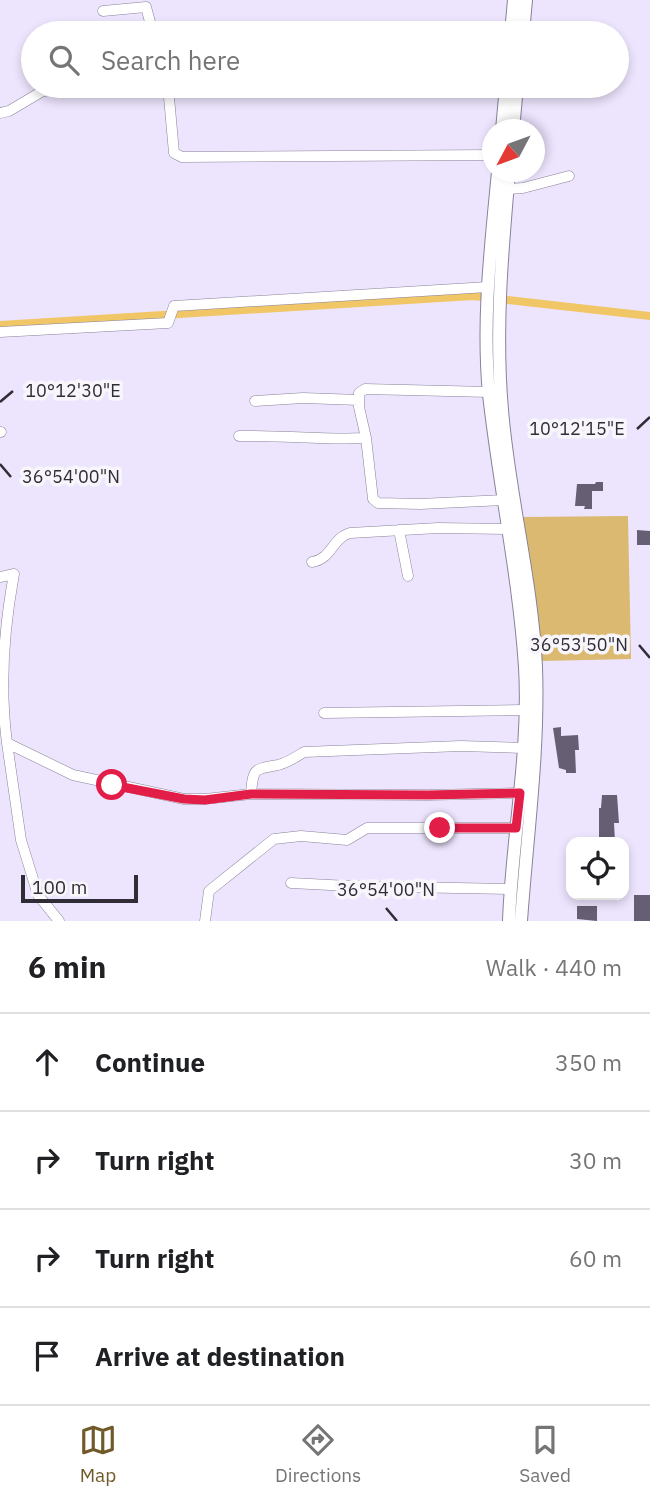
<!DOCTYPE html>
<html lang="en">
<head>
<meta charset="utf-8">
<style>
  :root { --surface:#fff; --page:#f2f2f2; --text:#202124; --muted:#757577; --line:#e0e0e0; --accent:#705a2a }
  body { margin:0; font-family:"IBM Plex Sans",sans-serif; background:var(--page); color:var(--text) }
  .controls { position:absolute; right:21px; bottom:21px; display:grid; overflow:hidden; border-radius:14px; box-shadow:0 4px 10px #0003 }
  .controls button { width:63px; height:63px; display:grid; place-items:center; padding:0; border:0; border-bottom:2px solid var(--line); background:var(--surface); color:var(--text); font:35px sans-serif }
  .compass { position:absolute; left:482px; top:119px; width:63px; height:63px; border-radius:50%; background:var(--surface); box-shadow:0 4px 10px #0003; rotate:229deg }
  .scale { position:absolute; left:21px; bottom:18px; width:117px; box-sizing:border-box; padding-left:7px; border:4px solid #302d37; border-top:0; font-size:19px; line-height:24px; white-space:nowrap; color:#302d37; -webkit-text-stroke:5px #f8f6fb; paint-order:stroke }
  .stop { position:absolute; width:21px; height:21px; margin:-16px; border:5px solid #e11d48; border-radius:50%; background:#fff }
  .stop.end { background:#e11d48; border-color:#fff; box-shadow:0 2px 7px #0008 }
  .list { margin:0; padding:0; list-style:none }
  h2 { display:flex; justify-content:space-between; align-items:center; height:91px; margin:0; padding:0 28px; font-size:30px }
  h2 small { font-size:23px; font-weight:400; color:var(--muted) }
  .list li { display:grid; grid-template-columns:46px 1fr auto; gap:21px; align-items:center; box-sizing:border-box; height:98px; padding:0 28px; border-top:2px solid var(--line) }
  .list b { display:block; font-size:26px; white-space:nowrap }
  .list em { font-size:23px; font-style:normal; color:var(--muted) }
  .icon { flex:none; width:38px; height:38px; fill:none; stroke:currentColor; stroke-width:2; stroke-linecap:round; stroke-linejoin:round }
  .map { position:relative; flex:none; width:650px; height:921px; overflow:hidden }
  .search { position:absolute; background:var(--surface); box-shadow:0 4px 10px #0003; left:21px; right:21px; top:21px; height:77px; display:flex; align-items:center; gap:18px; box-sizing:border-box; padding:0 24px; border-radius:38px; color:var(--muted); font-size:26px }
  .sheet { height:483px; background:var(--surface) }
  nav { display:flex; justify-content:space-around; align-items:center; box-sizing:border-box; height:98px; border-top:2px solid var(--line); background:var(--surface); font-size:19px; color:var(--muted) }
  nav a { display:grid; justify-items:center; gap:4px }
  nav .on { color:var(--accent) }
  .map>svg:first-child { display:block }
</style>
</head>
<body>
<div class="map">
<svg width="650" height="921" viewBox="0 0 650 921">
  <rect width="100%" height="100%" fill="#ede5fe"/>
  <path fill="#dbb970" d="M 628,516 L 631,659 L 541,661 L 522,517 Z"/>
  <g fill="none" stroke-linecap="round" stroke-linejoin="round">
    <path stroke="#f1c667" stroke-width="8" d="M 0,325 L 473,296 L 650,316"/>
  </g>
  <path fill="#665f74" d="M 596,482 L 603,482 L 603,491 L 592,491 L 592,509 L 584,509 L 585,506 L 575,506 L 577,484 L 595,484 Z
    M 637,530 L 650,531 L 650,545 L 637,545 Z
    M 561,727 L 561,736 L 578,735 L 579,750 L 575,750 L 576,773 L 566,773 L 566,770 L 559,768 L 553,728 Z
    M 602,795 L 617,795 L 619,823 L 614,823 L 615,842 L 599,842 L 599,808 L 601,808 Z
    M 634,895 L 650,895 L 650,921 L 634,921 Z
    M 577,906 L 597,906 L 597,921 L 577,919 Z"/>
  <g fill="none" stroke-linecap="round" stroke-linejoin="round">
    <g stroke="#898298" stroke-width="11">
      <path id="street" d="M 103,11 L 146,7 L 153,33
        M 119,86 L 168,88
        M 168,86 L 174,153 L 182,157 L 492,155
        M 0,113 L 9,111 L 41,92 L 67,86
        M 507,189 L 523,188 L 569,176
        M 0,332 L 168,323 L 174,306 L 488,287
        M 489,392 L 365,389 L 359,393 L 359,407 L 366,438 L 373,499 L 378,503 L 420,504 L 504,500
        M 255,401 L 303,398 L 359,400
        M 0,432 L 1,432
        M 239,436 C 282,435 324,440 366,438
        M 399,530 L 408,576
        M 312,562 C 332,559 332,538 350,533 L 438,528 L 507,529
        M 0,577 L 14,574 C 4,628 0,689 7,743 L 73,775 L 184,799 L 205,799 L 251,794 L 428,795 L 520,793
        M 324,713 L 526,710
        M 7,743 L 21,840 L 38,895 L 59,921
        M 251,794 C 253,768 254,769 278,765 C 287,763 296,757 304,752 L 461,746 L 525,748
        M 291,883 L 349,886 L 510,889
        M 205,921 L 209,891 L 274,839 L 301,836 L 347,840 L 367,828 L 516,828"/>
    </g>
    <g stroke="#898298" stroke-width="14">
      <path id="secondary" d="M 511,33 L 514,0
        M 523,33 L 526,0
        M 502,130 L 506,86
        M 513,130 L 517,86
        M 498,172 C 491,245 482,320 489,394 C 499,485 519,576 525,667 C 530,752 512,836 509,921
        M 509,172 C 502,251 495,330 502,410 C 509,496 532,580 536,667 C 539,752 527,836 521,921"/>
    </g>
    <use href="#street" stroke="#fff" stroke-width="10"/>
    <use href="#secondary" stroke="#fff" stroke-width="12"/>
  </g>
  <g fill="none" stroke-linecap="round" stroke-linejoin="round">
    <path stroke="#e11d48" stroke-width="9" d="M 112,785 L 184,799 L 205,800 L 251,794 L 428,795 L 520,793 L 516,828 L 440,828"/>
  </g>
  <path fill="none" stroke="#302d37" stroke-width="2.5" d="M 0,402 L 13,391M 637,429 L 650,417M 0,464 L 11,477M 639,645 L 650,658M 386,908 L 397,921"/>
  <g font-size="18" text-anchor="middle" fill="#302d37" stroke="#f8f6fb" stroke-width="7" stroke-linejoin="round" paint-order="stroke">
    <text x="73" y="397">10°12'30"E</text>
    <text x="577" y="435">10°12'15"E</text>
    <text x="71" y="483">36°54'00"N</text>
    <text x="579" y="651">36°53'50"N</text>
    <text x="386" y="896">36°54'00"N</text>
  </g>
</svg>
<div class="controls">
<button><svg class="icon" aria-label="locate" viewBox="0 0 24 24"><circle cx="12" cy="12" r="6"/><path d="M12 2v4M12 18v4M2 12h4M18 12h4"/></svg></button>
</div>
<svg class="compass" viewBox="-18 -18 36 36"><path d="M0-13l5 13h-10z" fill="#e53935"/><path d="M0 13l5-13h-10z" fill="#757577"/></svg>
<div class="scale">100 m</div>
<div class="stop" style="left:112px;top:785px"></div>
<div class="stop end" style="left:440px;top:828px"></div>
<div class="search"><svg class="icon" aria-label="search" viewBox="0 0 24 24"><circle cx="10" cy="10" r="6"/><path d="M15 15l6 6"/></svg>Search here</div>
</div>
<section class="sheet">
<h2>6 min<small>Walk · 440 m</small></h2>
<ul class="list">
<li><svg class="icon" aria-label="ahead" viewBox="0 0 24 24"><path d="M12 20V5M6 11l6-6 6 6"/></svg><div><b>Continue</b></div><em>350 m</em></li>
<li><svg class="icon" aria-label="right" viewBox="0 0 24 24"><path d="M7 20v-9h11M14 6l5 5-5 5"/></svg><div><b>Turn right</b></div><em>30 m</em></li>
<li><svg class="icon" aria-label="right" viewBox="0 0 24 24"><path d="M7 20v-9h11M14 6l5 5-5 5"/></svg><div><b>Turn right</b></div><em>60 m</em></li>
<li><svg class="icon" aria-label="arrive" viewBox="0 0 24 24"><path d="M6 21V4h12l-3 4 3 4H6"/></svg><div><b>Arrive at destination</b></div></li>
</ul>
</section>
<nav>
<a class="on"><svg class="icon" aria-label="map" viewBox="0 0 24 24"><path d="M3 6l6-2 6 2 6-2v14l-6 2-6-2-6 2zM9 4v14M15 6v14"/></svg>Map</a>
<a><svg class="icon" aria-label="directions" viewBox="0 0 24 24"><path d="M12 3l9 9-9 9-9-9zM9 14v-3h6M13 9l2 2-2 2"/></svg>Directions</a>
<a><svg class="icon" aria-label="saved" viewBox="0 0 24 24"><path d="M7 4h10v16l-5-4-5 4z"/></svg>Saved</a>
</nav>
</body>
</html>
